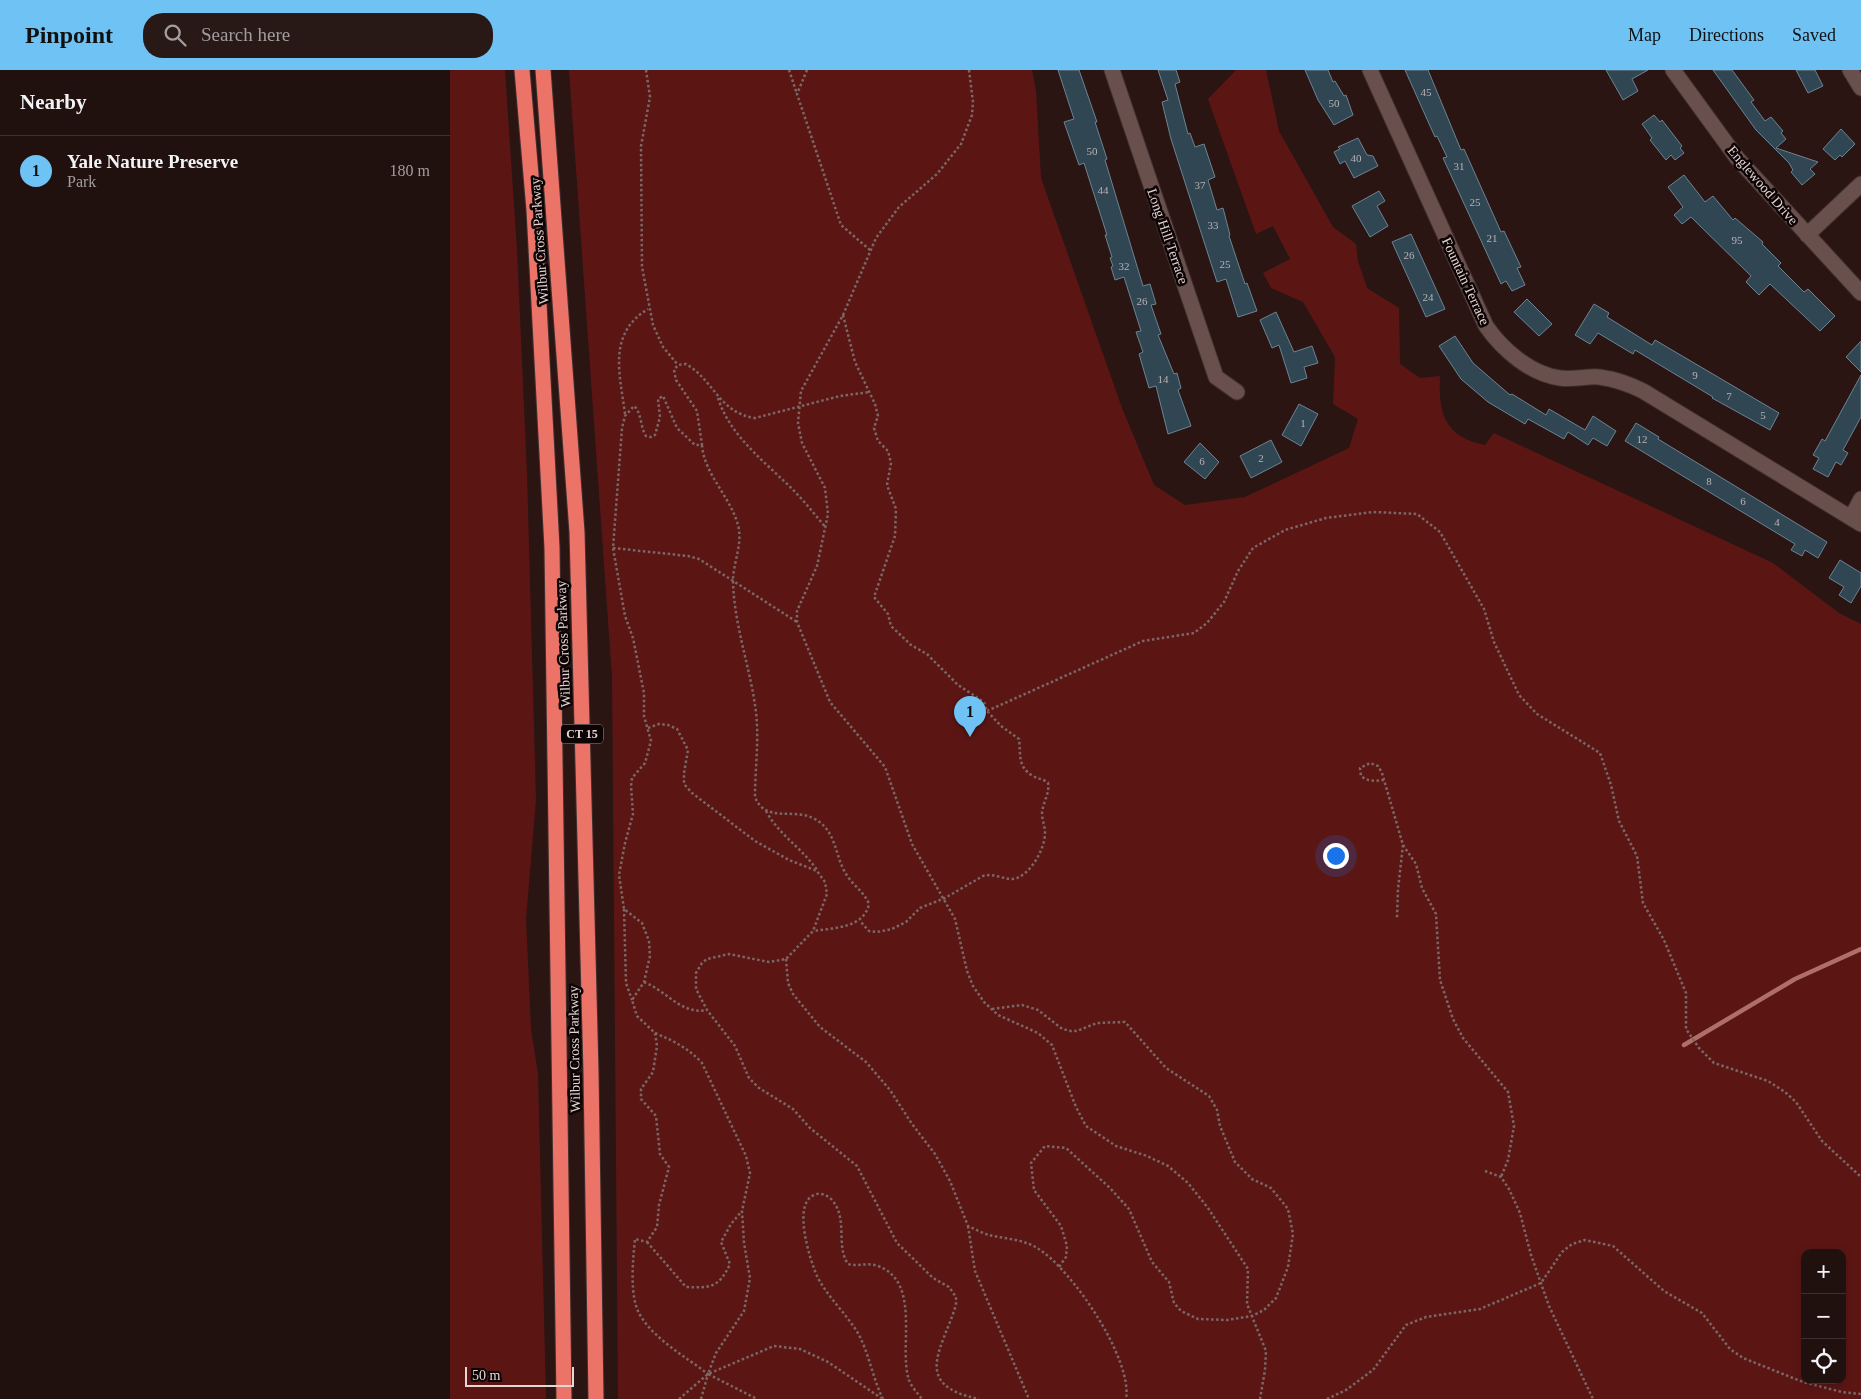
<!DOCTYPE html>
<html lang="en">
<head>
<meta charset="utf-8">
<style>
  :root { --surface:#20100e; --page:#281917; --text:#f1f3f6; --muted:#a29d9e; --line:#3d302e; --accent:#6fc2f4 }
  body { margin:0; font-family:Georgia,serif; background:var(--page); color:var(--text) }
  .controls { position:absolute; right:15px; bottom:15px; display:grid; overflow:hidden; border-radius:10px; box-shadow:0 2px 8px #0003 }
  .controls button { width:45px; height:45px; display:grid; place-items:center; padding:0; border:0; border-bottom:1px solid var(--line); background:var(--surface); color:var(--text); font:25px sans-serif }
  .scale { position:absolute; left:15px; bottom:12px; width:109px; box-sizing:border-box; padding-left:5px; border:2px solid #e5d5d3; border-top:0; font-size:14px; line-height:18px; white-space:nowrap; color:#e5d5d3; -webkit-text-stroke:4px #0c0404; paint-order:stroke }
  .you { position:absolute; left:885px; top:785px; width:18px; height:18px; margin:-12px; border:4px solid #fff; border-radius:50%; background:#1a73e8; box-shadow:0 0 0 8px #1a73e833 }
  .badge { display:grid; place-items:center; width:32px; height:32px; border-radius:50%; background:var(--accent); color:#111; font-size:16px; font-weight:700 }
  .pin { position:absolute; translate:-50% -41px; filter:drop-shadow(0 1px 2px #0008) }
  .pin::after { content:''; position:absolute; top:26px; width:18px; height:15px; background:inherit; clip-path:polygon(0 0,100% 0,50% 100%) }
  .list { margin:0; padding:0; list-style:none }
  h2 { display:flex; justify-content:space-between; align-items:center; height:65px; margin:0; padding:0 20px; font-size:21px }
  h2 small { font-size:16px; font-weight:400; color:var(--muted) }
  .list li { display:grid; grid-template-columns:32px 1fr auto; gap:15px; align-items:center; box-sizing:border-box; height:70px; padding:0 20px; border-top:1px solid var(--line) }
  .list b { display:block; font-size:19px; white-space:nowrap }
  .list p { margin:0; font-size:16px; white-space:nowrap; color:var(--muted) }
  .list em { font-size:16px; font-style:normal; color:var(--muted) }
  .icon { flex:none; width:28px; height:28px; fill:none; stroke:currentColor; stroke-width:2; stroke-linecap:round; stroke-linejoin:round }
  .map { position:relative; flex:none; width:1411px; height:1329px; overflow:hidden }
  header { display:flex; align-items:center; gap:30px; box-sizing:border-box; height:70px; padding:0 25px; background:var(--accent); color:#111 }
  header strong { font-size:24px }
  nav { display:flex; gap:28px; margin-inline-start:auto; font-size:18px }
  .search { width:350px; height:45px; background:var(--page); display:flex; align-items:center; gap:12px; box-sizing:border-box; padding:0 18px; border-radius:20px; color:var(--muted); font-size:19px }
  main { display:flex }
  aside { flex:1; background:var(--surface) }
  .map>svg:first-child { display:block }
</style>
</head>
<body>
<header>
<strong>Pinpoint</strong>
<div class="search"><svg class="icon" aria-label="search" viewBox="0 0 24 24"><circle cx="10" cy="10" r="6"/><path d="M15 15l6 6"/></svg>Search here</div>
<nav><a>Map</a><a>Directions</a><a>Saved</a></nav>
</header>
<main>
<aside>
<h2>Nearby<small></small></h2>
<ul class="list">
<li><span class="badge">1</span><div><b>Yale Nature Preserve</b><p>Park</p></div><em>180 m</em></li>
</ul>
</aside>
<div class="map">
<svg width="1411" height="1329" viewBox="0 0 1411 1329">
  <rect width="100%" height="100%" fill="#2a1513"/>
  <path fill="#5b1614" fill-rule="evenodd" d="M 0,0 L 55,0 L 67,180 L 77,404 L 86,730 L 76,849 L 81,959 L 88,1004 L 96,1329 L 0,1329 Z
    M 119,0 L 582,0 L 586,21 L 591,108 L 672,338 L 704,415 L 735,435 L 795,427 L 899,378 L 908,349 L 883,334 L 885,287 L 853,232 L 821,218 L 813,203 L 840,189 L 823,156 L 806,164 L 758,29 L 786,0 L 816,0 L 829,61 L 883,157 L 906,174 L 908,191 L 917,218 L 949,238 L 950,294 L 970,308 L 990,306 C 988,344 995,367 1035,375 L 1044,363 L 1323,493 L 1389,543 L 1411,554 L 1411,1329 L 168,1329 L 162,607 ZM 1355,1183 L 1392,1183 L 1392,1310 L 1355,1310 Z"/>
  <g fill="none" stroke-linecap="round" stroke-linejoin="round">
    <path stroke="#ae6e69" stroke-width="4.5" d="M 1234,975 L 1345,909 L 1411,879"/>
  </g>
  <path fill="#304653" stroke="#6c8392" d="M 608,0 L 629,0 L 647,52 L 645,52 L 657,89 L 655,90 L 693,216 L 700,214 L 706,234 L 701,235 L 711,264 L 708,265 L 724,304 L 727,303 L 731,318 L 728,320 L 741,356 L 718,364 L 706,316 L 699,318 L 689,284 L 693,282 L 686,262 L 691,261 L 674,207 L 665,210 L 661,197 L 663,196 L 660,188 L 662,187 L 655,165 L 657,165 L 634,93 L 629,95 L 614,52 L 624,49 Z
    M 708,0 L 726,0 L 730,12 L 725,14 L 738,64 L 740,63 L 745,77 L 754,74 L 765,107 L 758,110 L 767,140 L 773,138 L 780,165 L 779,166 L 795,214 L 797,213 L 807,241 L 788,247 L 776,209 L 767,212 L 721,69 L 712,32 L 718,30 Z
    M 855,0 L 878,0 L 883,12 L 885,11 L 894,26 L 896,25 L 903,45 L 884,55 L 868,30 Z
    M 955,0 L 978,0 L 1011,80 L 1014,79 L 1051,162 L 1054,161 L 1071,197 L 1067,198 L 1075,215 L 1062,221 L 1056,211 L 1051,214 L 993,88 L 997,87 L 987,66 L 985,67 Z
    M 1156,0 L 1198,0 L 1182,9 L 1188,21 L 1173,30 Z
    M 1263,0 L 1282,0 L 1304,30 L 1301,32 L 1315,51 L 1321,47 L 1333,61 L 1331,63 L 1336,69 L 1326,78 L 1368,92 L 1360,99 L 1365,104 L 1352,115 L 1341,102 L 1343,100 L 1339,93 L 1306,60 Z
    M 1346,0 L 1365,0 L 1373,16 L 1358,23 Z
    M 1204,45 L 1210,52 L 1212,50 L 1232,76 L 1230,78 L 1234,83 L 1225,90 L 1221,85 L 1216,90 L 1200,70 L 1202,68 L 1192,54 Z
    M 1391,59 L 1405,74 L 1392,87 L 1390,85 L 1385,90 L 1373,79 Z
    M 908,68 L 917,85 L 923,86 L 928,96 L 904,108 L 895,91 L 890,94 L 884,82 L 890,79 L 888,77 Z
    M 1234,105 L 1255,132 L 1263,126 L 1283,150 L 1285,148 L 1313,172 L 1312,174 L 1331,193 L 1328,196 L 1354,222 L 1358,219 L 1385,246 L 1370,261 L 1320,214 L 1309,225 L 1296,212 L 1301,206 L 1241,147 L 1232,154 L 1224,145 L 1233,137 L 1218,117 Z
    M 929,121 L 935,131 L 927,136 L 938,156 L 920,167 L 902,136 Z
    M 961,164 L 995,239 L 976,247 L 942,172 Z
    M 1077,229 L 1102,254 L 1089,266 L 1064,242 Z
    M 1144,234 L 1159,243 L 1157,247 L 1202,275 L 1205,270 L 1329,343 L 1320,360 L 1262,328 L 1263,327 L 1185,280 L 1183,284 L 1148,263 L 1140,274 L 1125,265 Z
    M 826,242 L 844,282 L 862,276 L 868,293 L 854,297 L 857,308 L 841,313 L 829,275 L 822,278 L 810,250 Z
    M 1005,266 L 1023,293 L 1060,325 L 1062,324 L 1096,345 L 1099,339 L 1135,360 L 1143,346 L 1166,361 L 1157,376 L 1143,368 L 1138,375 L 1118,362 L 1114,369 L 1078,349 L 1075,354 L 1038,332 L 1011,309 L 989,276 Z
    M 1411,271 L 1411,302 L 1396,287 Z
    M 1411,305 L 1411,347 L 1393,380 L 1398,383 L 1391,395 L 1386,392 L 1378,407 L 1363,399 L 1369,388 L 1363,385 L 1372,369 L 1375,371 Z
    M 849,334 L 868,344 L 851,376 L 832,365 Z
    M 1186,353 L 1209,367 L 1208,369 L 1377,472 L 1368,488 L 1355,480 L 1352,486 L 1341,480 L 1345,474 L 1175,371 Z
    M 821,370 L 832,392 L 801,408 L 790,386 Z
    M 750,373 L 769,392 L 755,409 L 734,392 Z
    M 1390,490 L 1411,503 L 1411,516 L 1401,533 L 1389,525 L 1394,517 L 1379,508 Z"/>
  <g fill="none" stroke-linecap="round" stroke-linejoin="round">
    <g stroke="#403030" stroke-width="17">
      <path id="minor" d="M 662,0 L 766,307 L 787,322
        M 920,0 L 1036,256 C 1052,279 1080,304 1110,308 C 1123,310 1136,306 1149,307 C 1164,309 1179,314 1193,321 L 1411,454
        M 1223,0 L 1287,88 L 1411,223
        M 1400,0 L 1411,18
        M 1357,165 L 1411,114
        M 1401,448 L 1411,429"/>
    </g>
    <g stroke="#403030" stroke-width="17">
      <path id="highway" d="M 72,0 L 84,140 L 102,478 L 114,1329
        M 93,0 L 127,462 L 141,1002 L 146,1329"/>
    </g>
    <path stroke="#7b6866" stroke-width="2.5" stroke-dasharray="2.5 2.5" stroke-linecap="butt" d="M 196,0 L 200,27 L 191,76 L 192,197 L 203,255 L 213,277 L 228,295
      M 339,0 L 347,24
      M 357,0 L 347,24 L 391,155 L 420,180
      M 519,0 L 523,32 L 522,45 L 511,74 L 487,104 L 449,137 L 426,168 L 393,245 L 351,321 L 348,353 L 352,373 L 375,418 L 378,444 L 367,496 L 347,541 L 347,552 L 380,632 L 435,697 L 462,774 L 505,849 L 517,901 L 523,916 L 534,932 L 548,945 L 588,963 L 602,975 L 626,1037 L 636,1056 L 666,1076 L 697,1086 L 718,1096 L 738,1113 L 758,1138 L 798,1199 L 797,1234 L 816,1281 L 815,1300 L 810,1329
      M 393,245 L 405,292 L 425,334 L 428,346 L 424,358 L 428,371 L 438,381 L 441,393 L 437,415 L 446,439 L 445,466 L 424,527 L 438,544 L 441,556 L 461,575 L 477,584 L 508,615 L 534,632 L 537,641 L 551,656 L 569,669 C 571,684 567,697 583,706 C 588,709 594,709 598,713 C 600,723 593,732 592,743 C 592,750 595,756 595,763 C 595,778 582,802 567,808 C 556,812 545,802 533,806 L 495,828 L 470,838 L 456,852 L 442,859 L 427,862 L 419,861 L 410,851
      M 268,328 C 279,363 309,387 335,412 C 350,426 363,442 376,458
      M 175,344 C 170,304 157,264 198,239
      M 252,375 C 254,404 280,426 288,455 C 293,474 283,493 283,511 C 284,554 299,594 305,635 C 310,666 305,696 305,727 C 315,753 342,738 363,748 C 388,760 384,788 398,807 C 405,817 414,822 419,834 C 414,858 384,858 363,861
      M 163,478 L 238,486 L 249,489 L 347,552
      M 537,641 L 693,571 L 744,563 L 757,553 L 774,532 L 788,501 L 803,478 L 835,460 L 876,448 L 923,442 L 967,444 L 990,462 L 1034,539 L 1044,572 L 1069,625 L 1087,644 L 1150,683 L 1161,715 L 1169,751 L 1187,786 L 1193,833 L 1214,870 L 1236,923 L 1236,959 L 1249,978 L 1264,993 L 1318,1011 L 1335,1022 L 1346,1032 L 1372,1071 L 1411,1107
      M 198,658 L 209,654 L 218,655 L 227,659 L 238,680 L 234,703 L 234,714 L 242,723 L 305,771 L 339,790 L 367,801 L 375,812 L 377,824 L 363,861 L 336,889 L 319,892 L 279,884 L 257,889 L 252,893 L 246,903 L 246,919 L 257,940 L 285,976 L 299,1008 L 309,1018 L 343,1039 L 360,1058 L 407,1096 L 447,1173 L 483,1208 L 499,1217 L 506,1227 L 506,1235 C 492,1280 461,1315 529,1329
      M 934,710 C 925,711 918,712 911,706 L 910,698 L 920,693 L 928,696 L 932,703 L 953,775 L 948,819 L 947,848
      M 316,741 C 329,765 352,778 367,800
      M 953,775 L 966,794 L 972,818 L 986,844 L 990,910 L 1003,949 L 1013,968 L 1058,1022 L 1064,1056 L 1058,1090 L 1051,1107
      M 174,839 L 176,913 L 182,930
      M 336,889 L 338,913 L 343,924 L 370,957 L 416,992 L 440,1020 L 462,1054 L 485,1084 L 500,1111 L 518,1156 C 525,1159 532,1163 539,1165 C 555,1169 573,1169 587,1178 C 621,1198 683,1289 676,1329
      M 194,912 C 217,921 231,945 257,940
      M 542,939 L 572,935 L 588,940 L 611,958 L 619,961 L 627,961 L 647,953 L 675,952 L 716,998 L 759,1026 L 767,1040 L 770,1056 L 785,1092 L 802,1109 L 821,1118 L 838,1139 L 843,1164 L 838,1197 L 826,1228 L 814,1240 L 802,1246 L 777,1250 L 748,1249 L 731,1241 L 724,1233 L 719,1212 L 702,1192 L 679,1139 L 660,1118 L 616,1078 L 595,1076 L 581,1093 L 584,1120 L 611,1156 L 617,1176 L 616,1187 L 609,1197
      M 205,963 C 224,971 238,978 252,993 L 296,1086 L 300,1103 L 292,1141 L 294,1173 L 300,1208 L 294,1241 L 266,1283 L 258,1304 L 307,1329
      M 1035,1101 L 1051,1107 L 1059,1119 L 1070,1143 L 1081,1185 L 1099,1236 L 1143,1329
      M 518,1156 L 525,1201 L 579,1329
      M 197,1172 L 236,1217 C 260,1218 269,1218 280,1194 L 271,1172 L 281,1154 L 291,1142
      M 229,1329 L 258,1304 L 324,1276 L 350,1279 L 378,1292 L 431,1328
      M 251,1329 L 258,1304 C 236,1287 205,1270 190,1245 C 179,1227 183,1189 185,1169 L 197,1172 L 207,1157 L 209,1135 L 219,1097 L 210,1084 L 206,1046 L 191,1029 L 191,1019 L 203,1002 L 207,976 L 205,963 L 187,946 L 182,930 L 194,912 L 200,886 L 199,871 L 192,853 L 174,839 L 169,805 L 175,773 L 183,744 L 181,716 L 182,708 L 195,693 L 201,671 L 194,646 L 194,623 L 183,568 L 175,546 L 163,478 L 172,358 L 175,346 L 184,336 C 192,343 190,357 196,366 L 201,367 L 205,365 L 210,347 L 208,329 L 213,326 L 227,358 L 245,375 L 252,375 L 247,341 L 226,310 L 224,300 L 228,295 L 236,294 C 264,310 269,343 305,348 L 390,326 L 420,322
      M 433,1329 C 423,1309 419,1284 409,1265 C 397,1244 378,1228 367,1206 C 360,1190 342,1134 364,1125 C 370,1122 377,1125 381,1129 C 399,1148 385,1175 398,1194 C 408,1197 418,1192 428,1196 C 472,1212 448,1278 459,1310 C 461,1316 468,1324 472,1329
      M 877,1329 L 896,1320 L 923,1300 L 956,1255 L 976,1247 L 1030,1239 L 1091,1213 L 1112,1182 L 1122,1174 L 1135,1170 L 1163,1176 L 1214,1221 L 1252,1243 L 1280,1279 L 1293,1288 L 1353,1312 L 1392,1322 L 1411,1324"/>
    <use href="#minor" stroke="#6a504d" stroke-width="15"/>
    <use href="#highway" stroke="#ec7368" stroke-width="15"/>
  </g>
  <g text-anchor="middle" stroke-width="5" stroke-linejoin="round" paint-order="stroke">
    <g font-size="11" fill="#b8b1b3">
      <text x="976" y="26">45</text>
      <text x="884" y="37">50</text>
      <text x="642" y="85">50</text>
      <text x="906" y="92">40</text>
      <text x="1009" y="100">31</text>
      <text x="750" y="119">37</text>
      <text x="653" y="124">44</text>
      <text x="1025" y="136">25</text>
      <text x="763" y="159">33</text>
      <text x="1042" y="172">21</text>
      <text x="1287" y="174">95</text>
      <text x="959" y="189">26</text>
      <text x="775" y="198">25</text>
      <text x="674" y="200">32</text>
      <text x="978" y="231">24</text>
      <text x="692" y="235">26</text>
      <text x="1245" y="309">9</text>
      <text x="713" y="313">14</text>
      <text x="1279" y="330">7</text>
      <text x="1313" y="349">5</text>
      <text x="853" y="357">1</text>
      <text x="1192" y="373">12</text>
      <text x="811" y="392">2</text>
      <text x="752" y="395">6</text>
      <text x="1259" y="415">8</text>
      <text x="1293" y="435">6</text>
      <text x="1327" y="456">4</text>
    </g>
    <rect fill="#0c0404" stroke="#a49695" stroke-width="1" x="111" y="654.5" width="42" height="19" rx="4"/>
    <g font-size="12" font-weight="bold" fill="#e5d5d3">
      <text x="132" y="668">CT 15</text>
    </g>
    <g font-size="14" fill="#e5d5d3" stroke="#0c0404">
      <text transform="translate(1313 115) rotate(49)" y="5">Englewood Drive</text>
      <text transform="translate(718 166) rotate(71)" y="5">Long Hill Terrace</text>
      <text transform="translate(89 171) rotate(-94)" y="5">Wilbur Cross Parkway</text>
      <text transform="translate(1016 211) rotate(65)" y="5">Fountain Terrace</text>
      <text transform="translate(113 574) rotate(-92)" y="5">Wilbur Cross Parkway</text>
      <text transform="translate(124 979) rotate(-91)" y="5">Wilbur Cross Parkway</text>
    </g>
  </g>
</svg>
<div class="controls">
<button>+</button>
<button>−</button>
<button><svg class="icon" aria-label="locate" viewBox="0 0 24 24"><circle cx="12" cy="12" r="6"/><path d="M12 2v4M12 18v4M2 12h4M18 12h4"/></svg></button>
</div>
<div class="scale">50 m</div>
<div class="you"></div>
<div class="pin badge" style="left:520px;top:667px">1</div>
</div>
</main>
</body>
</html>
